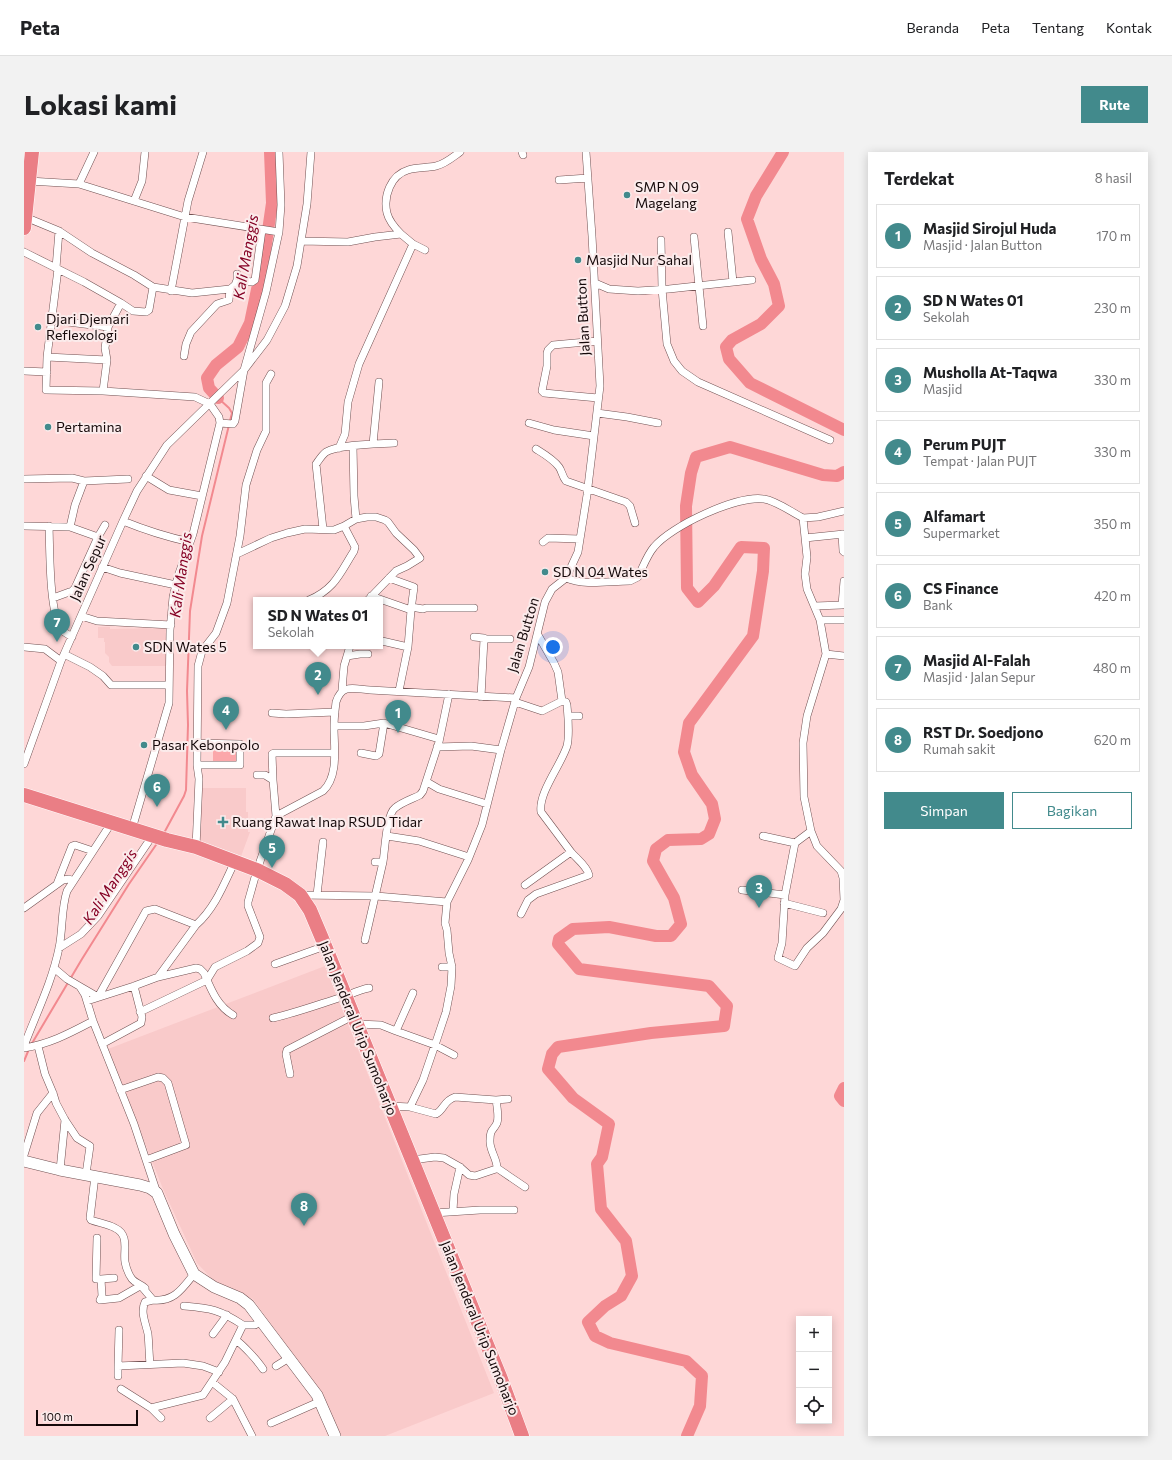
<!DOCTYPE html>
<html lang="id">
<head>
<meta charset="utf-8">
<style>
  :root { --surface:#fff; --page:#f2f2f2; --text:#202124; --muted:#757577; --line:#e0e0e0; --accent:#428a8c }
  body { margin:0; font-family:Commissioner,sans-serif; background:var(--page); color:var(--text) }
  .controls { position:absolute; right:12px; bottom:12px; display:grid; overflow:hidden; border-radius:0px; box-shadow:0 2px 10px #0003 }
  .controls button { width:36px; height:36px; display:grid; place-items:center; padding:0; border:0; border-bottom:1px solid var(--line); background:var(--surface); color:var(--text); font:20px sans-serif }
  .scale { position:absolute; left:12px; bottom:10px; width:102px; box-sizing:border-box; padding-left:4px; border:2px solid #15090a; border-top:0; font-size:11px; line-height:14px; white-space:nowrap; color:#15090a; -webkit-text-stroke:3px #fbebeb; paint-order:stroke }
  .you { position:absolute; left:529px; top:495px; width:14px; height:14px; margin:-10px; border:3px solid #fff; border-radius:50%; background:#1a73e8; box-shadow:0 0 0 6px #1a73e833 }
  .badge { display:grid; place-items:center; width:26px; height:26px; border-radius:50%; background:var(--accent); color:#fff; font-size:13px; font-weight:700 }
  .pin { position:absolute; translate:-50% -33px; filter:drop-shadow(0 1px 2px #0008) }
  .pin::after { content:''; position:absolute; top:21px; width:14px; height:12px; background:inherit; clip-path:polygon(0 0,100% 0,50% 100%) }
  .popup { position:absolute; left:229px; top:445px; width:130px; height:52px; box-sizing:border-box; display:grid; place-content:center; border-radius:0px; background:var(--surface); filter:drop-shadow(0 1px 3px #0005); font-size:13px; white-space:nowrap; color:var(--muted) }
  .popup b { font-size:15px; color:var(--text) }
  .popup::after { content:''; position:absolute; left:50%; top:100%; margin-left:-8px; border:8px solid transparent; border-top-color:var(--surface) }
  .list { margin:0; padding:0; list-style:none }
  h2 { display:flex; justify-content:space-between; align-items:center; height:52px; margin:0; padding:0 16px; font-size:17px }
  h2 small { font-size:13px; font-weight:400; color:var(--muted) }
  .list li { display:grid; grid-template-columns:26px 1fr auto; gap:12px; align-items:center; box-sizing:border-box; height:64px; margin:0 8px 8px; padding:0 8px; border:1px solid var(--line); border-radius:0px }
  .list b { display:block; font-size:15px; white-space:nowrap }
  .list p { margin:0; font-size:13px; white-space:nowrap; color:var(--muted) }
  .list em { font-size:13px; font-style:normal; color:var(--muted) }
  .actions { display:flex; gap:8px; padding:12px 16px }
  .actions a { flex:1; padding:9px 0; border:1px solid var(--accent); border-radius:0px; text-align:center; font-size:14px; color:var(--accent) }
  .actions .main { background:var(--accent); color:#fff }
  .icon { flex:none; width:22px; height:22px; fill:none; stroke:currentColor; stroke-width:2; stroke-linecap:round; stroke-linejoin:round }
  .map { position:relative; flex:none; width:820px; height:1284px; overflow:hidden; border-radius:0px }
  header { display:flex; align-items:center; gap:24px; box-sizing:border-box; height:56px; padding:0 20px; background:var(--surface); border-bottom:1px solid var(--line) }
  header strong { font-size:19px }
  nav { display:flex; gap:22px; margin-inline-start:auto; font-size:14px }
  .intro { display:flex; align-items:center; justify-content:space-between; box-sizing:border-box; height:96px; padding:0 24px }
  h1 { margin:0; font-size:28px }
  .button { padding:10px 18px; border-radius:0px; background:var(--accent); color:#fff; font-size:14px; font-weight:700 }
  main { display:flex; gap:24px; padding:0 24px }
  aside { flex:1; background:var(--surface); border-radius:0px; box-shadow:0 2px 10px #0003 }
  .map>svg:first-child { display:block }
</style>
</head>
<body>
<header>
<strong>Peta</strong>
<nav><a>Beranda</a><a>Peta</a><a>Tentang</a><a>Kontak</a></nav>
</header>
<div class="intro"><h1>Lokasi kami</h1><a class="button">Rute</a></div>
<main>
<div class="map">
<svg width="820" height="1284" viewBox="0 0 820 1284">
  <rect width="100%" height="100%" fill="#fed7d7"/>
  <path fill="#f9caca" d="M 74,475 L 86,475 L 86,477 L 142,476 L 142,514 L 88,514 L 85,510 L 85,505 L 81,501 L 81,490 L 80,490 L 80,486 L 74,486 Z
    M 176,636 L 222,636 L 222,660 L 224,660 L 224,680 L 226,680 L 216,707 L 174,694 Z
    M 301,814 L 470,1241 L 361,1284 L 312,1284 L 293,1235 L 229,1147 L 189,1128 L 173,1111 L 139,1037 L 84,897 Z"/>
  <path fill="#fba7aa" d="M 189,593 L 213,594 L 213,612 L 189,611 Z"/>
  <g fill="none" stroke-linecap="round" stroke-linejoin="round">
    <path stroke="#f2898f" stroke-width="2" d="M 194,246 L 205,256 L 208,261 L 206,269
      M 140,681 L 160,644 L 162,638 L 164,573 L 163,539 L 166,459 L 178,384 L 205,273
      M 7,893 L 58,807 L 105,732 L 134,690
      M 0,909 L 5,897"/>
    <path stroke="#f2898f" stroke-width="12" d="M 759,0 L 732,44 L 723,67 L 737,107 L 750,132 L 755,154 L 737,172 L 708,188 L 702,195 L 705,207 L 726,231 L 820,278
      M 194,246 L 185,236 L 183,226 L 192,213 L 214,195 L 226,171 L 241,99 L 248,51 L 246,0
      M 820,936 L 816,944 L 820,949
      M 663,1284 L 676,1254 L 678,1224 L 662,1209 L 586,1191 L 571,1184 L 564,1170 L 581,1154 L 597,1144 L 608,1124 L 602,1089 L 577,1057 L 573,1012 L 578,1005 L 585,972 L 549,946 L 524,917 L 528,902 L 534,895 L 627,881 L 700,874 L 703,854 L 685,834 L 555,817 L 534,792 L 535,787 L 549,777 L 585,775 L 632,784 L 647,784 L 657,772 L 650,746 L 629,709 L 632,697 L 644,688 L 677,687 L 685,682 L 691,667 L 688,652 L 668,623 L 660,600 L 665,571 L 729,484 L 739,419 L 740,396 L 717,395 L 690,434 L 674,450 L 663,436 L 662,354 L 667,321 L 672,305 L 706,295 L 799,323 L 813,324 L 820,320"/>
    <g stroke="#715152" stroke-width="8">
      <path id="street" d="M 498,0 L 499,3
        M 535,28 L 564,26
        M 5,29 L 55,32 L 161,65 L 255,80
        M 55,32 L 70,0
        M 110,49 L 118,29 L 121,0
        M 1,65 L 35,79 L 68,101 L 110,123 L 129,135 L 168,141 L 206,137 L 211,133 L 213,128 L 213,122
        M 704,80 L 709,130
        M 377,82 C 371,76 365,69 363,61 C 359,44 367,23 384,18 C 393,15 403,16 412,14 C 421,12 429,5 436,0
        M 670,85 L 679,174
        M 637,88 L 638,137 L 643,192 L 650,209 L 658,219 L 674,230 L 806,288
        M 277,89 L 324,90 L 351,85 L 377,82 L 389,92 L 401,98
        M 0,100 L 60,130 L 97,151 L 84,175 L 81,196 L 83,208 L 79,239
        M 32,116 L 35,79
        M 34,117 L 23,205 L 22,238 L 79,239 L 171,245 L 186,252 L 195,265 L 196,271 L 169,382 L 154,424 L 149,445 L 146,478 L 145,551 L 108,677
        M 213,128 L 228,130 L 231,128 L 238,78
        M 571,131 L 585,137 L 614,139 L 645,137 L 728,128
        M 147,139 L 164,49 L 179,0
        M 97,151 L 109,159 L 122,160 L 125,158 L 129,135
        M 28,168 L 84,175
        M 573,189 L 529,193 L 524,198 L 523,201 L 523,214 L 518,239 L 520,241 L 574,246
        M 160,204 L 162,192 L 167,180 L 193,152 L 205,148 L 206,137
        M 23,205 L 83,208
        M 0,219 L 23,220
        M 573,261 L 603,265 L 634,271
        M 196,271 L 209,272 L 211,269 L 220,218 L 242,140 L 255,80 L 257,53 L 255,0
        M 505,271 L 530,278 L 570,284
        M 349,292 L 355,230
        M 329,294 L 330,344 L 332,367
        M 315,296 L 321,282 L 324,250 L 335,212 L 389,92
        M 512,297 C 520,302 529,307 535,315 C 538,319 538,324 542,329 L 602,350 L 606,354 L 611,371
        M 122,324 L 145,338 L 178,344
        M 0,327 L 48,326 L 60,329 L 104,327
        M 779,366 L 794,365 L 820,359
        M 99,369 C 121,378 143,385 166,390
        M 0,374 L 46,375 L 74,385 L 51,436 L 48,439 L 29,446
        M 25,374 C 26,399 25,458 37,478 L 48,485
        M 46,375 L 51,353 L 60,329
        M 299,377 L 292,312 C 295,308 298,303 302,300 C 316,292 353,292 370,291
        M 818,382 L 819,399 L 820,400
        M 74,385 L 81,373
        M 781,386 L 820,382
        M 519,390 L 524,386 L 556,387
        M 213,402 L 247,386 L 263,381 L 281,377 L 310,378 L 320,374 L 332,367 L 343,365 L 352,365 L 361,368 L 364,370 L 372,381 L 390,398 L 396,406 L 383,414 L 372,419 L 344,448
        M 78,415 L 96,421 L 152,433
        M 365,426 L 390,435 L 387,458
        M 542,426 C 561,434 585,429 606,429 L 614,425 C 619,415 623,403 630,395 C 647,374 713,343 740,347 C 753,349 767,360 779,366 L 783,405 L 781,422 L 783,437 L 796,468 L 802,502 L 783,564 L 779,591 L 780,645 L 787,679
        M 347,444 L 387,458 L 384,495 L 375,539
        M 285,448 C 311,437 316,421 330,399 L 331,395 L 320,374
        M 791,454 L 818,453 L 820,429
        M 387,455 L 399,457 L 402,456 L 450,456
        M 57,464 L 73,469 L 147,473
        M 796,468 L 820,468
        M 514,483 L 530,511 L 534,520 L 538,549
        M 450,485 L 460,486 L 460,487
        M 358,489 L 384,495
        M 0,495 L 21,497 L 37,509
        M 40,502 L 66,515 L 79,524 L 87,533 L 145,533
        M 802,502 L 820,504
        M 323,504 L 336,502 L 344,502
        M 318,538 L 320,514 L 326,494
        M 457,545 L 460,487 L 486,487
        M 491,550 L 518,559 L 538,549 L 542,550 L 543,553 C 544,566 546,582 543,594 C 537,613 514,641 517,660 L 547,700 L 501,733
        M 248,561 L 262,562 L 311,560
        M 544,564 L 555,564
        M 310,574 L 340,574 L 360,571 L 415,587 L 415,590 L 399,639 L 396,643 C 388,647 378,650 371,656 C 362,663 361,698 359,710
        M 415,590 L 425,542
        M 413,595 L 447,594 L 477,598
        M 337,601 L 352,604 L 355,602 L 360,571
        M 0,612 L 37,509 L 99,369 L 113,339 L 143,293 L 220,218 L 243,188 L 261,154 L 273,114 L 283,52 L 287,0
        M 173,613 L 216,613 L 216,592 L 173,591
        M 233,623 L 241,623 L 249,628 L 252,664
        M 249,628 L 248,602 L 250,601 L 310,601
        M 403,630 L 415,637 L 463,652
        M 787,679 L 793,694 L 817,719 L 819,726 L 820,748 L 817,757 L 799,781 L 783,796 L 771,814 L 754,806 L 758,791 L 761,743 L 771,691 Z
        M 363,684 L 395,689 L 445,705
        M 739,684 L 771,691
        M 172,695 L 175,627 L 173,613 L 174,514 L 178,499 L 192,481 L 203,451 L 216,384 L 222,333 L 233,298 L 242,279 L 242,231 L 247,222
        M 33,732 L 48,694 L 51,693 L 69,699
        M 718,738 L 761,743
        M 276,743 L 352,744 L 423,750
        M 293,743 L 299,690
        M 760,751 L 799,761
        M 0,756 L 39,728 L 45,727 L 49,729
        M 497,762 L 504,748 L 512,742 L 565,723 C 563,714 553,707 547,700
        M 341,788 L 359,710 L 351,710
        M 35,796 L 57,782 L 74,764 L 129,683
        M 251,812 L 301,794
        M 418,815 L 428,815
        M 30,816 L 43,827 L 74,845 L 122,759 L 131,757 L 172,773 C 191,756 200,732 211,709
        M 134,825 L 172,773
        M 56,835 L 61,843 L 69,869 L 110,972 L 133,1041
        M 389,841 L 372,879 L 411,893 L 430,903
        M 63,849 L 110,834 L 134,825 L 172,816 L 176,817 L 180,821 C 187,837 193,854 209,863
        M 116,860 L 183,828 L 191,815 L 223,799 L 234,791 L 236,785 L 224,754 L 224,750 L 233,718 L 252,664 L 299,639 C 315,624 310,595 310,575 C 310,567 311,559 312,550 C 318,531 330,537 346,538 L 492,546 L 505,515 L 521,450 L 528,437 L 542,426 L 554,400 L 563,343 L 576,234 L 568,84 L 562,0
        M 249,866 C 271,861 293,853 315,846 C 325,843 334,838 345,836
        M 333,872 L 357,873 L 372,879
        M 78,892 L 117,871 L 118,865 L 110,834
        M 0,894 C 12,862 28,830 35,796 C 39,777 37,757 43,739 L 88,670
        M 14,894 L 21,922 L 29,941 L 32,951 L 41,968 L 53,986 L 66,994 L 62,1022
        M 0,896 C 26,892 46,881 69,869
        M 266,922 L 262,902 L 263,898 L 329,864
        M 96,938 L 134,925 L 139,926 L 144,931 L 162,993 L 122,1008
        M 366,954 L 386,955 L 412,962 C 421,957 419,949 431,945 L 472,948 L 484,947
        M 386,955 L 399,928 L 413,887 L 422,860 L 427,834 L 428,815 L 425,801 L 423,778 L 421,771 L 423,750 L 444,708 L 458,673 L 477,598 L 492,546
        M 0,1003 L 13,961 L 29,941
        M 388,1008 L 411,1005 L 420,1006 L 436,1015 L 445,1023 L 451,1024 L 472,1017 L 473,1016 C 473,1006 465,998 466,988 C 466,977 469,979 473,971 C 475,965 473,954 472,948
        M 473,1016 L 501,1035
        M 36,1018 L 41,968
        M 71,1024 L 66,1066 L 67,1068 C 75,1071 84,1072 91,1076 C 106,1083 99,1099 101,1110 C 102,1115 105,1123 108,1127 C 111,1131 117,1132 121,1136
        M 429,1059 L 430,1042 L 436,1015
        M 410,1061 L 456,1058 L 490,1058
        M 73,1086 L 72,1127 L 77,1127 L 78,1144 L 76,1148 L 95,1146 L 116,1134 L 118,1135 L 129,1148 C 150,1150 158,1137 170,1122
        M 77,1127 L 90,1126
        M 160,1154 C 187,1156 196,1158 219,1173
        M 95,1178 L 94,1214 L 159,1211 L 179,1214 L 195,1220
        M 189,1182 L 203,1163
        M 212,1188 C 220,1194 233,1208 239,1217
        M 126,1212 C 125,1202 125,1192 124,1182 C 122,1172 116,1160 121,1150 L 129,1148
        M 252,1214 L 265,1206
        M 94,1224 L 94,1214
        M 97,1237 L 127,1256 L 179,1243 L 201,1210 L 219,1173 L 231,1173 L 238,1169
        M 209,1247 L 228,1284
        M 127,1256 L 137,1266
        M 186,1266 L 209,1247 L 188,1230
        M 247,1271 L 297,1249"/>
    </g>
    <g stroke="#715152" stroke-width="12">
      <path id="secondary" d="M 0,1009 L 36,1018 L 116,1033 L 126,1036 L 133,1041 L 150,1082 L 170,1122 L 190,1135 L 216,1146 L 225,1153 L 293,1243 L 311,1284"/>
    </g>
    <g stroke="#fff" stroke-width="15">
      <path id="highway" d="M 0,76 L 8,0
        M 0,643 L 143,688 L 172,695 L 233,718 L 261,732 L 276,743 L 286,758 L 297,784 L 477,1227 L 498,1284"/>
    </g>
    <use href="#street" stroke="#fff" stroke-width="7"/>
    <use href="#secondary" stroke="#fff" stroke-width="11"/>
    <use href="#highway" stroke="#ea7e85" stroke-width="14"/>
  </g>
  <g fill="#428a8c" stroke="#fbebeb" stroke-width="1.5">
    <circle cx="603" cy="43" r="4"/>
    <circle cx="554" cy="108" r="4"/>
    <circle cx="14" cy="175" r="4"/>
    <circle cx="24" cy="275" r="4"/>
    <circle cx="521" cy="420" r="4"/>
    <circle cx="112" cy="495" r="4"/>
    <circle cx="120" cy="593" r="4"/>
    <path d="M197 664h4v4h4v4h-4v4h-4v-4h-4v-4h4z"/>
  </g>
  <g text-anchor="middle" stroke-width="4" stroke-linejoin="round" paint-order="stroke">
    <g font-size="14" fill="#15090a" stroke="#fbebeb" text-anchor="start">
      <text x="611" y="40">SMP N 09<tspan x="611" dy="16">Magelang</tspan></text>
      <text x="562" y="113">Masjid Nur Sahal</text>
      <text x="22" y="172">Djari Djemari<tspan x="22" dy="16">Reflexologi</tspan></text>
      <text x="32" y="280">Pertamina</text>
      <text x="529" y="425">SD N 04 Wates</text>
      <text x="120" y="500">SDN Wates 5</text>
      <text x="128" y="598">Pasar Kebonpolo</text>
      <text x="208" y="675">Ruang Rawat Inap RSUD Tidar</text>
    </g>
    <g font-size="14" fill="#15090a" stroke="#fbebeb">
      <text transform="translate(559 165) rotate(-93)" y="5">Jalan Button</text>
      <text transform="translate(64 416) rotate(-66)" y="5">Jalan Sepur</text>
      <text transform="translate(499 483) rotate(-73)" y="5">Jalan Button</text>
      <text transform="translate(334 876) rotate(68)" y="5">Jalan Jenderal Urip Sumoharjo</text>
      <text transform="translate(456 1176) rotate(68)" y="5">Jalan Jenderal Urip Sumoharjo</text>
    </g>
    <g font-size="15" font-style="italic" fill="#850024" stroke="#fbebeb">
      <text transform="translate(222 105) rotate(-80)" y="5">Kali Manggis</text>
      <text transform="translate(157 423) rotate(-82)" y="5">Kali Manggis</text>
      <text transform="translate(86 735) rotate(-57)" y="5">Kali Manggis</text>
    </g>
  </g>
</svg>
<div class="controls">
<button>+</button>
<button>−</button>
<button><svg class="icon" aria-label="locate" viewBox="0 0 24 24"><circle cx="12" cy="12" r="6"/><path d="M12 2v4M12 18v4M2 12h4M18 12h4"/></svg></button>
</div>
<div class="scale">100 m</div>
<div class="you"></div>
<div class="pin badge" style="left:374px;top:581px">1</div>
<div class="pin badge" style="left:294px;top:543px">2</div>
<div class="popup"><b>SD N Wates 01</b>Sekolah</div>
<div class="pin badge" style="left:735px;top:756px">3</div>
<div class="pin badge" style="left:202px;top:578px">4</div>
<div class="pin badge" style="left:248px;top:716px">5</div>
<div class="pin badge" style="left:133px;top:655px">6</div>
<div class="pin badge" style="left:33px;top:490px">7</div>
<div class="pin badge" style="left:280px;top:1074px">8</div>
</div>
<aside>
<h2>Terdekat<small>8 hasil</small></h2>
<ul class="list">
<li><span class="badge">1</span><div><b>Masjid Sirojul Huda</b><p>Masjid · Jalan Button</p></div><em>170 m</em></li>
<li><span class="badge">2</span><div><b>SD N Wates 01</b><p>Sekolah</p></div><em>230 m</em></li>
<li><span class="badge">3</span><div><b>Musholla At-Taqwa</b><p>Masjid</p></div><em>330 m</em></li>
<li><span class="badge">4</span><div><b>Perum PUJT</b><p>Tempat · Jalan PUJT</p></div><em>330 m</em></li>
<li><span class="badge">5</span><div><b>Alfamart</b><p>Supermarket</p></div><em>350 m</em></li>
<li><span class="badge">6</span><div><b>CS Finance</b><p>Bank</p></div><em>420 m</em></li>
<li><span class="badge">7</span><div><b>Masjid Al-Falah</b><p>Masjid · Jalan Sepur</p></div><em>480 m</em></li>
<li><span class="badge">8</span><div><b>RST Dr. Soedjono</b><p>Rumah sakit</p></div><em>620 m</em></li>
</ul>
<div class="actions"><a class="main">Simpan</a><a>Bagikan</a></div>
</aside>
</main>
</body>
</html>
